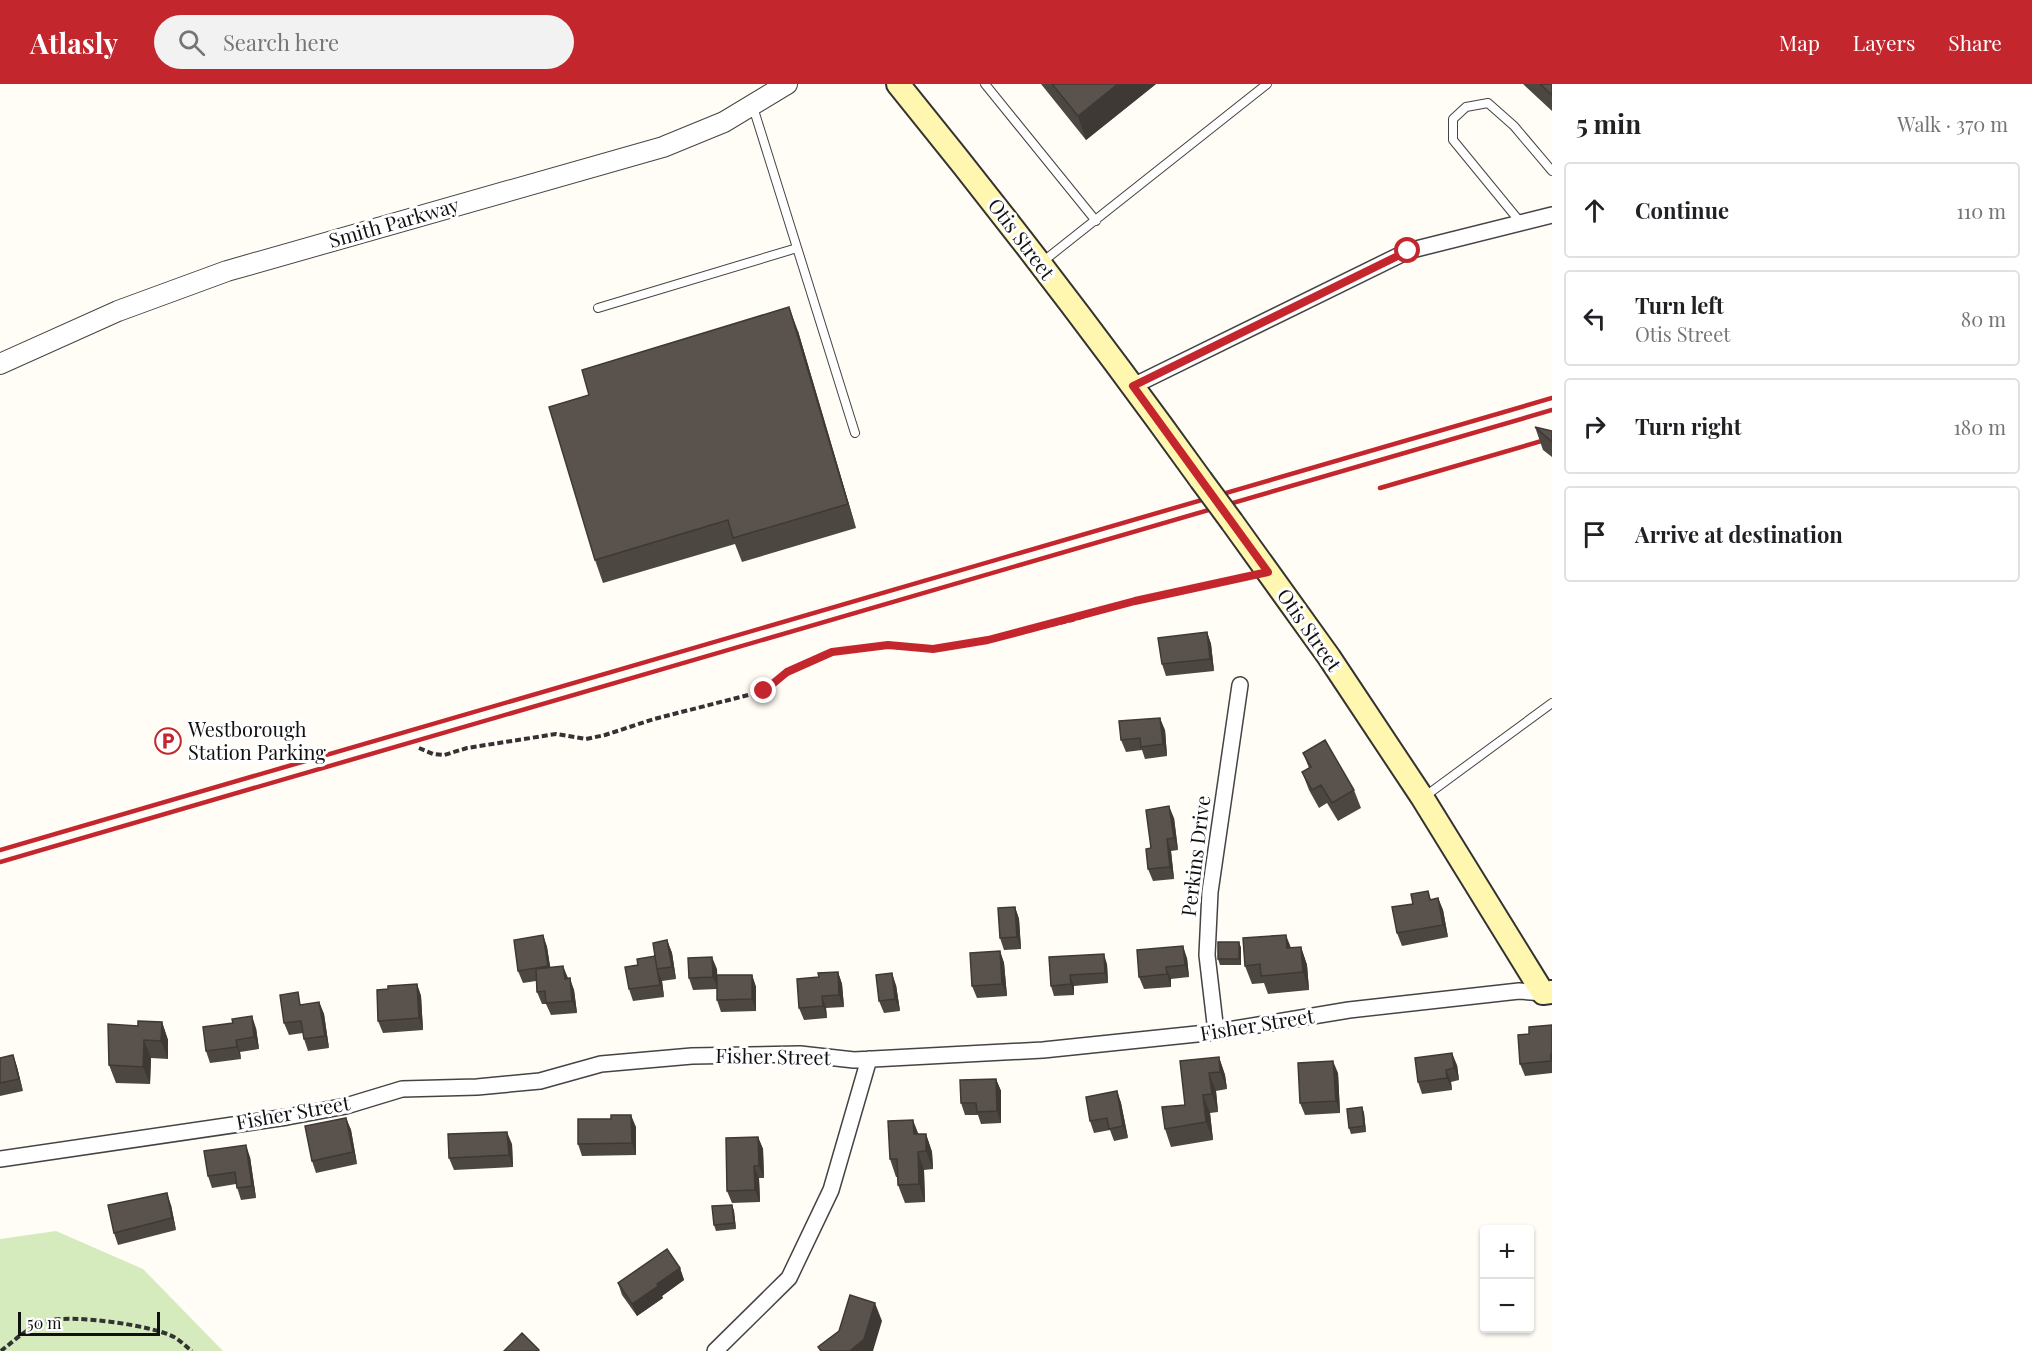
<!DOCTYPE html>
<html lang="en">
<head>
<meta charset="utf-8">
<style>
  :root { --surface:#fff; --page:#f2f2f2; --text:#202124; --muted:#757577; --line:#e0e0e0; --accent:#c4262e }
  body { margin:0; font-family:"Playfair Display",serif; background:var(--page); color:var(--text) }
  .controls { position:absolute; right:18px; bottom:18px; display:grid; overflow:hidden; border-radius:6px; box-shadow:0 2px 4px #0004 }
  .controls button { width:54px; height:54px; display:grid; place-items:center; padding:0; border:0; border-bottom:2px solid var(--line); background:var(--surface); color:var(--text); font:30px sans-serif }
  .scale { position:absolute; left:18px; bottom:15px; width:142px; box-sizing:border-box; padding-left:6px; border:3px solid #111; border-top:0; font-size:16px; line-height:21px; white-space:nowrap; color:#111; -webkit-text-stroke:4px #fff; paint-order:stroke }
  .stop { position:absolute; width:18px; height:18px; margin:-14px; border:4px solid #c4262e; border-radius:50%; background:#fff }
  .stop.end { background:#c4262e; border-color:#fff; box-shadow:0 2px 6px #0008 }
  .list { margin:0; padding:0; list-style:none }
  h2 { display:flex; justify-content:space-between; align-items:center; height:78px; margin:0; padding:0 24px; font-size:26px }
  h2 small { font-size:20px; font-weight:400; color:var(--muted) }
  .list li { display:grid; grid-template-columns:39px 1fr auto; gap:18px; align-items:center; box-sizing:border-box; height:96px; margin:0 12px 12px; padding:0 12px; border:2px solid var(--line); border-radius:6px }
  .list b { display:block; font-size:22px; white-space:nowrap }
  .list p { margin:0; font-size:20px; white-space:nowrap; color:var(--muted) }
  .list em { font-size:20px; font-style:normal; color:var(--muted) }
  .icon { flex:none; width:33px; height:33px; fill:none; stroke:currentColor; stroke-width:2; stroke-linecap:round; stroke-linejoin:round }
  .map { position:relative; flex:none; width:1552px; height:1267px; overflow:hidden }
  header { display:flex; align-items:center; gap:36px; box-sizing:border-box; height:84px; padding:0 30px; background:var(--accent); color:#fff }
  header strong { font-size:28px }
  nav { display:flex; gap:33px; margin-inline-start:auto; font-size:21px }
  .search { width:420px; height:54px; background:var(--page); display:flex; align-items:center; gap:15px; box-sizing:border-box; padding:0 21px; border-radius:33px; color:var(--muted); font-size:22px }
  main { display:flex }
  aside { flex:1; background:var(--surface) }
  .map>svg:first-child { display:block }
</style>
</head>
<body>
<header>
<strong>Atlasly</strong>
<div class="search"><svg class="icon" aria-label="search" viewBox="0 0 24 24"><circle cx="10" cy="10" r="6"/><path d="M15 15l6 6"/></svg>Search here</div>
<nav><a>Map</a><a>Layers</a><a>Share</a></nav>
</header>
<main>
<div class="map">
<svg width="1552" height="1267" viewBox="0 0 1552 1267">
  <rect width="100%" height="100%" fill="#fffdf5"/>
  <path fill="#d5ebbd" d="M 56,1147 L 143,1185 L 223,1267 L 0,1267 L 0,1155 Z"/>
  <g fill="none" stroke-linecap="round" stroke-linejoin="round">
    <g stroke="#444" stroke-width="10">
      <path id="service" d="M 985,0 L 1096,137
        M 753,23 L 855,349
        M 1521,139 L 1453,56 L 1453,35 L 1466,23 L 1488,19 L 1514,42 L 1552,87
        M 1041,179 L 1267,0
        M 598,224 L 797,164
        M 1424,713 L 1552,619"/>
    </g>
    <g stroke="#444" stroke-width="18">
      <path id="minor" d="M 1133,302 L 1408,167 L 1552,131
        M 1216,948 L 1207,871 L 1210,808 L 1240,601
        M 0,1075 L 287,1033 L 346,1022 L 402,1005 L 477,1003 L 540,997 L 601,980 L 692,972 L 800,970 L 854,976 L 1043,966 L 1216,948 L 1349,926 L 1519,907 L 1543,909
        M 715,1267 L 789,1194 L 831,1106 L 869,975"/>
    </g>
    <g stroke="#444" stroke-width="22">
      <path id="tertiary" d="M 0,280 L 118,227 L 227,187 L 663,63 L 724,38 L 787,0"/>
    </g>
    <g stroke="#333" stroke-width="26">
      <path id="secondary" d="M 898,0 C 1003,129 1104,261 1201,396
        M 1232,438 L 1329,573 L 1422,713 L 1543,909 L 1552,908"/>
    </g>
    <path stroke="#333" stroke-width="4" stroke-dasharray="6 3" stroke-linecap="butt" d="M 419,664 L 433,670 L 444,671 L 467,664 L 556,650 L 586,655 L 605,651 L 654,635 L 764,607 L 787,588 L 832,568 L 888,561 L 933,565 L 988,556 L 1072,536 L 1135,517 L 1250,493
      M 1,1267 C 15,1256 29,1242 47,1237 C 71,1230 152,1241 174,1253 C 180,1256 186,1263 192,1267"/>
    <use href="#service" stroke="#fff" stroke-width="8"/>
    <use href="#minor" stroke="#fff" stroke-width="15"/>
    <use href="#tertiary" stroke="#fff" stroke-width="20"/>
    <use href="#secondary" stroke="#fff6b0" stroke-width="22"/>
    <path stroke="#c4262e" stroke-width="4.5" d="M 1380,404 L 1552,354
      M 0,766 L 1552,314
      M 0,778 L 1552,326"/>
    <g stroke="#333" stroke-width="26" stroke-linecap="butt">
      <path id="secondary-bridge" d="M 1201,396 L 1232,438"/>
    </g>
    <use href="#secondary-bridge" stroke="#fff6b0" stroke-width="22"/>
  </g>
  <path fill="#4d4742" d="M 1041,0 L 1156,0 L 1086,56 Z
    M 1523,0 L 1552,0 L 1552,27 Z
    M 798,247 L 856,444 L 742,478 L 735,460 L 603,499 L 595,476 Z
    M 1535,343 L 1552,347 L 1552,373 L 1543,366 Z
    M 1207,548 L 1211,560 L 1214,587 L 1166,592 L 1162,580 Z
    M 1165,646 L 1167,672 L 1145,675 L 1142,666 L 1126,668 L 1121,656 Z
    M 1303,669 L 1354,706 L 1361,724 L 1338,737 L 1327,719 L 1319,724 L 1309,706 L 1302,688 L 1309,684 Z
    M 1174,734 L 1178,766 L 1171,767 L 1174,795 L 1153,797 L 1148,785 L 1151,764 Z
    M 1428,807 L 1431,816 L 1438,814 L 1443,826 L 1448,853 L 1402,862 L 1397,849 L 1413,820 Z
    M 1015,823 L 1019,835 L 1021,865 L 1004,866 L 1000,854 Z
    M 543,851 L 547,863 L 550,883 L 568,894 L 574,906 L 577,929 L 551,931 L 546,920 L 542,920 L 537,908 L 536,897 L 523,899 L 518,887 Z
    M 667,856 L 672,869 L 676,895 L 662,897 L 664,913 L 633,917 L 629,905 L 638,881 L 655,872 Z
    M 1239,858 L 1241,864 L 1241,881 L 1220,881 L 1218,875 Z
    M 1291,863 L 1301,863 L 1307,881 L 1309,906 L 1268,910 L 1264,899 L 1252,900 L 1245,882 Z
    M 1000,867 L 1004,879 L 1007,912 L 977,914 L 972,902 Z
    M 1049,873 L 1107,880 L 1108,899 L 1074,902 L 1074,911 L 1054,912 L 1051,902 Z
    M 1187,874 L 1189,893 L 1171,895 L 1171,903 L 1144,905 L 1139,893 Z
    M 717,885 L 717,891 L 752,891 L 756,903 L 756,927 L 721,928 L 717,916 L 717,905 L 693,906 L 689,894 Z
    M 838,888 L 842,900 L 844,923 L 826,924 L 827,934 L 804,936 L 799,924 L 819,893 Z
    M 417,900 L 421,912 L 423,946 L 383,949 L 378,937 L 388,905 Z
    M 896,901 L 900,927 L 884,929 L 879,917 Z
    M 319,918 L 324,930 L 329,964 L 308,967 L 304,955 L 303,949 L 289,951 L 284,939 L 303,921 Z
    M 162,938 L 168,956 L 168,975 L 151,974 L 150,1000 L 116,999 L 109,981 L 138,942 Z
    M 1552,941 L 1552,989 L 1525,992 L 1520,980 L 1529,950 Z
    M 256,944 L 259,965 L 240,968 L 241,975 L 210,979 L 206,967 Z
    M 13,971 L 17,983 L 23,1007 L 0,1012 L 0,974 Z
    M 1219,973 L 1225,991 L 1227,1005 L 1216,1007 L 1218,1028 L 1210,1029 L 1213,1056 L 1171,1063 L 1165,1045 L 1185,1021 Z
    M 1457,981 L 1459,996 L 1451,998 L 1452,1006 L 1422,1010 L 1418,998 Z
    M 1338,989 L 1340,1029 L 1305,1031 L 1300,1019 Z
    M 996,995 L 1001,1007 L 1001,1039 L 981,1040 L 978,1031 L 965,1031 L 961,1019 Z
    M 1117,1007 L 1121,1019 L 1128,1054 L 1114,1057 L 1110,1046 L 1094,1049 L 1090,1037 Z
    M 1362,1023 L 1364,1029 L 1366,1048 L 1351,1050 L 1349,1044 Z
    M 346,1034 L 351,1046 L 357,1080 L 316,1089 L 312,1077 Z
    M 636,1043 L 636,1071 L 582,1072 L 578,1060 Z
    M 918,1050 L 926,1050 L 932,1068 L 933,1085 L 924,1086 L 925,1118 L 905,1119 L 898,1101 L 898,1093 L 896,1093 L 890,1075 Z
    M 758,1053 L 763,1065 L 764,1094 L 759,1094 L 760,1118 L 732,1119 L 727,1107 Z
    M 512,1060 L 513,1083 L 454,1086 L 449,1074 Z
    M 250,1073 L 256,1114 L 241,1116 L 236,1100 L 212,1104 L 208,1092 Z
    M 171,1121 L 176,1146 L 118,1161 L 114,1149 Z
    M 732,1121 L 734,1127 L 736,1145 L 716,1147 L 714,1141 Z
    M 680,1184 L 684,1196 L 662,1212 L 663,1214 L 637,1232 L 622,1211 L 618,1199 Z"/>
  <path fill="#3f3936" d="M 1118,0 L 1156,0 L 1086,56 L 1078,32 Z
    M 789,223 L 798,247 L 856,444 L 848,420 Z
    M 1207,548 L 1211,560 L 1214,587 L 1210,575 Z
    M 1160,634 L 1165,646 L 1167,672 L 1163,660 Z
    M 1169,722 L 1174,734 L 1178,766 L 1174,754 Z
    M 1167,755 L 1171,767 L 1174,795 L 1170,783 Z
    M 1438,814 L 1443,826 L 1448,853 L 1443,841 Z
    M 1015,823 L 1019,835 L 1021,865 L 1017,853 Z
    M 543,851 L 547,863 L 552,894 L 548,882 Z
    M 1286,851 L 1293,869 L 1287,864 Z
    M 667,856 L 672,869 L 676,895 L 672,883 Z
    M 1239,858 L 1241,864 L 1241,881 L 1239,875 Z
    M 1183,862 L 1187,874 L 1189,893 L 1185,881 Z
    M 1301,863 L 1307,881 L 1309,906 L 1303,888 Z
    M 1000,867 L 1004,879 L 1007,912 L 1002,900 Z
    M 1104,870 L 1107,880 L 1108,899 L 1105,889 Z
    M 712,873 L 717,885 L 718,905 L 713,893 Z
    M 563,882 L 568,894 L 565,895 Z
    M 1166,883 L 1171,895 L 1171,903 L 1167,890 Z
    M 657,885 L 662,897 L 664,913 L 660,901 Z
    M 838,888 L 842,900 L 844,923 L 839,911 Z
    M 892,889 L 896,901 L 900,927 L 895,915 Z
    M 752,891 L 756,903 L 756,927 L 752,915 Z
    M 1070,891 L 1074,902 L 1074,911 L 1071,900 Z
    M 570,894 L 574,906 L 577,929 L 572,917 Z
    M 417,900 L 421,912 L 423,946 L 419,934 Z
    M 822,912 L 826,924 L 827,934 L 823,922 Z
    M 319,918 L 324,930 L 329,964 L 325,952 Z
    M 252,932 L 256,944 L 259,965 L 254,953 Z
    M 162,938 L 168,956 L 168,975 L 161,957 Z
    M 144,956 L 151,974 L 150,1000 L 143,983 Z
    M 236,956 L 240,968 L 241,975 L 237,963 Z
    M 1452,969 L 1457,981 L 1459,996 L 1454,984 Z
    M 13,971 L 17,983 L 23,1007 L 19,995 Z
    M 1219,973 L 1225,991 L 1227,1005 L 1220,988 Z
    M 1333,977 L 1338,989 L 1340,1029 L 1336,1017 Z
    M 1446,986 L 1451,998 L 1452,1006 L 1447,994 Z
    M 1209,989 L 1216,1007 L 1218,1028 L 1212,1010 Z
    M 996,995 L 1001,1007 L 1001,1039 L 997,1027 Z
    M 1117,1007 L 1121,1019 L 1128,1054 L 1123,1042 Z
    M 1203,1011 L 1210,1029 L 1213,1056 L 1206,1038 Z
    M 1362,1023 L 1364,1029 L 1366,1048 L 1364,1042 Z
    M 631,1031 L 636,1043 L 636,1071 L 632,1059 Z
    M 346,1034 L 351,1046 L 357,1080 L 353,1068 Z
    M 913,1036 L 920,1054 L 920,1068 L 914,1050 Z
    M 507,1048 L 512,1060 L 513,1083 L 509,1071 Z
    M 926,1050 L 932,1068 L 933,1085 L 926,1067 Z
    M 758,1053 L 763,1065 L 764,1094 L 759,1082 Z
    M 246,1061 L 250,1073 L 256,1114 L 252,1102 Z
    M 918,1068 L 924,1086 L 925,1118 L 919,1100 Z
    M 754,1082 L 759,1094 L 760,1118 L 755,1106 Z
    M 167,1109 L 171,1121 L 176,1146 L 172,1134 Z
    M 732,1121 L 734,1127 L 736,1145 L 734,1139 Z
    M 680,1184 L 684,1196 L 662,1212 L 663,1214 L 637,1232 L 632,1220 L 657,1200 Z
    M 875,1219 L 882,1237 L 873,1267 L 850,1267 Z"/>
  <path fill="#5a524d" stroke="#3f3936" stroke-width="1.5" d="M 1052,0 L 1118,0 L 1078,32 Z
    M 1540,0 L 1552,0 L 1552,11 Z
    M 789,223 L 848,420 L 733,454 L 728,436 L 595,476 L 549,323 L 589,311 L 582,286 Z
    M 1535,343 L 1552,347 L 1552,358 Z
    M 1207,548 L 1210,575 L 1162,580 L 1158,554 Z
    M 1160,634 L 1163,660 L 1141,663 L 1140,654 L 1121,656 L 1119,637 Z
    M 1325,656 L 1354,706 L 1332,719 L 1321,701 L 1312,706 L 1302,688 L 1311,683 L 1303,669 Z
    M 1169,722 L 1174,754 L 1167,755 L 1170,783 L 1148,785 L 1146,765 L 1151,764 L 1146,726 Z
    M 1428,807 L 1430,816 L 1438,814 L 1443,841 L 1397,849 L 1392,823 L 1413,820 L 1411,810 Z
    M 1015,823 L 1017,853 L 1000,854 L 998,824 Z
    M 543,851 L 548,882 L 518,887 L 514,856 Z
    M 1286,851 L 1287,864 L 1301,863 L 1303,888 L 1261,892 L 1260,880 L 1245,882 L 1243,854 Z
    M 667,856 L 672,883 L 657,885 L 660,901 L 629,905 L 625,883 L 638,881 L 637,875 L 655,872 L 657,885 L 653,859 Z
    M 1218,858 L 1239,858 L 1239,875 L 1218,875 Z
    M 1183,862 L 1185,881 L 1166,883 L 1167,890 L 1139,893 L 1137,866 Z
    M 1000,867 L 1002,900 L 972,902 L 970,869 Z
    M 1104,870 L 1105,889 L 1070,891 L 1071,900 L 1051,902 L 1049,873 Z
    M 712,873 L 713,893 L 689,894 L 688,874 Z
    M 563,882 L 565,895 L 570,894 L 572,917 L 546,919 L 545,907 L 537,908 L 536,885 Z
    M 838,888 L 839,911 L 822,912 L 823,922 L 799,924 L 797,895 L 819,893 L 818,889 Z
    M 892,889 L 895,915 L 879,917 L 876,891 Z
    M 717,891 L 752,891 L 752,915 L 717,916 Z
    M 417,900 L 419,934 L 378,937 L 377,906 L 388,905 L 388,902 Z
    M 298,908 L 300,921 L 319,918 L 325,952 L 304,955 L 301,937 L 284,939 L 280,911 Z
    M 252,932 L 254,953 L 236,956 L 237,963 L 206,967 L 203,943 L 233,939 L 232,935 Z
    M 138,937 L 162,938 L 161,957 L 144,956 L 143,983 L 109,981 L 108,940 L 138,942 Z
    M 1552,941 L 1552,970 L 1551,970 L 1551,977 L 1520,980 L 1518,951 L 1529,950 L 1529,943 Z
    M 1452,969 L 1454,984 L 1446,986 L 1447,994 L 1418,998 L 1415,974 Z
    M 13,971 L 19,995 L 0,999 L 0,974 Z
    M 1219,973 L 1220,988 L 1209,989 L 1212,1010 L 1203,1011 L 1206,1038 L 1165,1045 L 1162,1023 L 1185,1021 L 1180,977 Z
    M 1333,977 L 1336,1017 L 1300,1019 L 1298,979 Z
    M 996,995 L 997,1027 L 977,1028 L 976,1019 L 961,1019 L 960,996 Z
    M 1117,1007 L 1123,1042 L 1109,1045 L 1107,1034 L 1090,1037 L 1086,1013 Z
    M 1362,1023 L 1364,1042 L 1349,1044 L 1347,1025 Z
    M 611,1031 L 631,1031 L 632,1059 L 578,1060 L 578,1035 L 611,1035 Z
    M 346,1034 L 353,1068 L 312,1077 L 305,1042 Z
    M 913,1036 L 914,1050 L 926,1050 L 926,1067 L 918,1068 L 919,1100 L 898,1101 L 897,1075 L 890,1075 L 888,1037 Z
    M 507,1048 L 509,1071 L 449,1074 L 448,1050 Z
    M 758,1053 L 759,1082 L 754,1082 L 755,1106 L 727,1107 L 726,1054 Z
    M 246,1061 L 252,1102 L 237,1104 L 235,1088 L 208,1092 L 204,1067 Z
    M 167,1109 L 172,1134 L 114,1149 L 108,1121 Z
    M 732,1121 L 734,1139 L 714,1141 L 712,1122 Z
    M 667,1165 L 680,1184 L 657,1200 L 658,1202 L 632,1220 L 618,1199 Z
    M 850,1211 L 875,1219 L 864,1255 L 850,1267 L 821,1267 L 818,1263 L 839,1247 Z
    M 522,1249 L 539,1266 L 538,1267 L 504,1267 Z"/>
  <g fill="none" stroke-linecap="round" stroke-linejoin="round">
    <path stroke="#c4262e" stroke-width="8" d="M 764,607 L 787,588 L 832,568 L 888,561 L 933,565 L 988,556 L 1135,517 L 1268,488 L 1133,302 L 1408,167"/>
  </g>
  <defs>
    <g id="parking-ring" transform="scale(1.35)"><circle r="9.5" fill="#fff" stroke="#c4262e" stroke-width="1.5"/><path d="M-3.5-5.5H1a3.5 3.5 0 0 1 0 7H-1V5.5H-3.5ZM-1-3.4V-.6H.8a1.4 1.4 0 0 0 0-2.8Z" fill="#c4262e"/></g>
  </defs>
  <g fill-rule="evenodd">
    <use href="#parking-ring" x="168" y="657"/>
  </g>
  <g text-anchor="middle" stroke-width="6" stroke-linejoin="round" paint-order="stroke">
    <g font-size="20" fill="#111" stroke="#fff">
      <text transform="translate(394 139) rotate(-16)" y="7">Smith Parkway</text>
      <text transform="translate(1021 155) rotate(53)" y="7">Otis Street</text>
      <text transform="translate(1309 546) rotate(55)" y="7">Otis Street</text>
      <text transform="translate(1196 772) rotate(-83)" y="7">Perkins Drive</text>
      <text transform="translate(1257 941) rotate(-9)" y="7">Fisher Street</text>
      <text transform="translate(773 973) rotate(1)" y="7">Fisher Street</text>
      <text transform="translate(293 1029) rotate(-10)" y="7">Fisher Street</text>
    </g>
    <g font-size="20" fill="#111" stroke="#fff" text-anchor="start">
      <text x="188" y="653">Westborough<tspan x="188" dy="23">Station Parking</tspan></text>
    </g>
  </g>
</svg>
<div class="controls">
<button>+</button>
<button>−</button>
</div>
<div class="scale">50 m</div>
<div class="stop" style="left:1408px;top:167px"></div>
<div class="stop end" style="left:764px;top:607px"></div>
</div>
<aside>
<h2>5 min<small>Walk · 370 m</small></h2>
<ul class="list">
<li><svg class="icon" aria-label="ahead" viewBox="0 0 24 24"><path d="M12 20V5M6 11l6-6 6 6"/></svg><div><b>Continue</b></div><em>110 m</em></li>
<li><svg class="icon" aria-label="left" viewBox="0 0 24 24"><path d="M17 20v-9H6M10 6l-5 5 5 5"/></svg><div><b>Turn left</b><p>Otis Street</p></div><em>80 m</em></li>
<li><svg class="icon" aria-label="right" viewBox="0 0 24 24"><path d="M7 20v-9h11M14 6l5 5-5 5"/></svg><div><b>Turn right</b></div><em>180 m</em></li>
<li><svg class="icon" aria-label="arrive" viewBox="0 0 24 24"><path d="M6 21V4h12l-3 4 3 4H6"/></svg><div><b>Arrive at destination</b></div></li>
</ul>
</aside>
</main>
</body>
</html>
